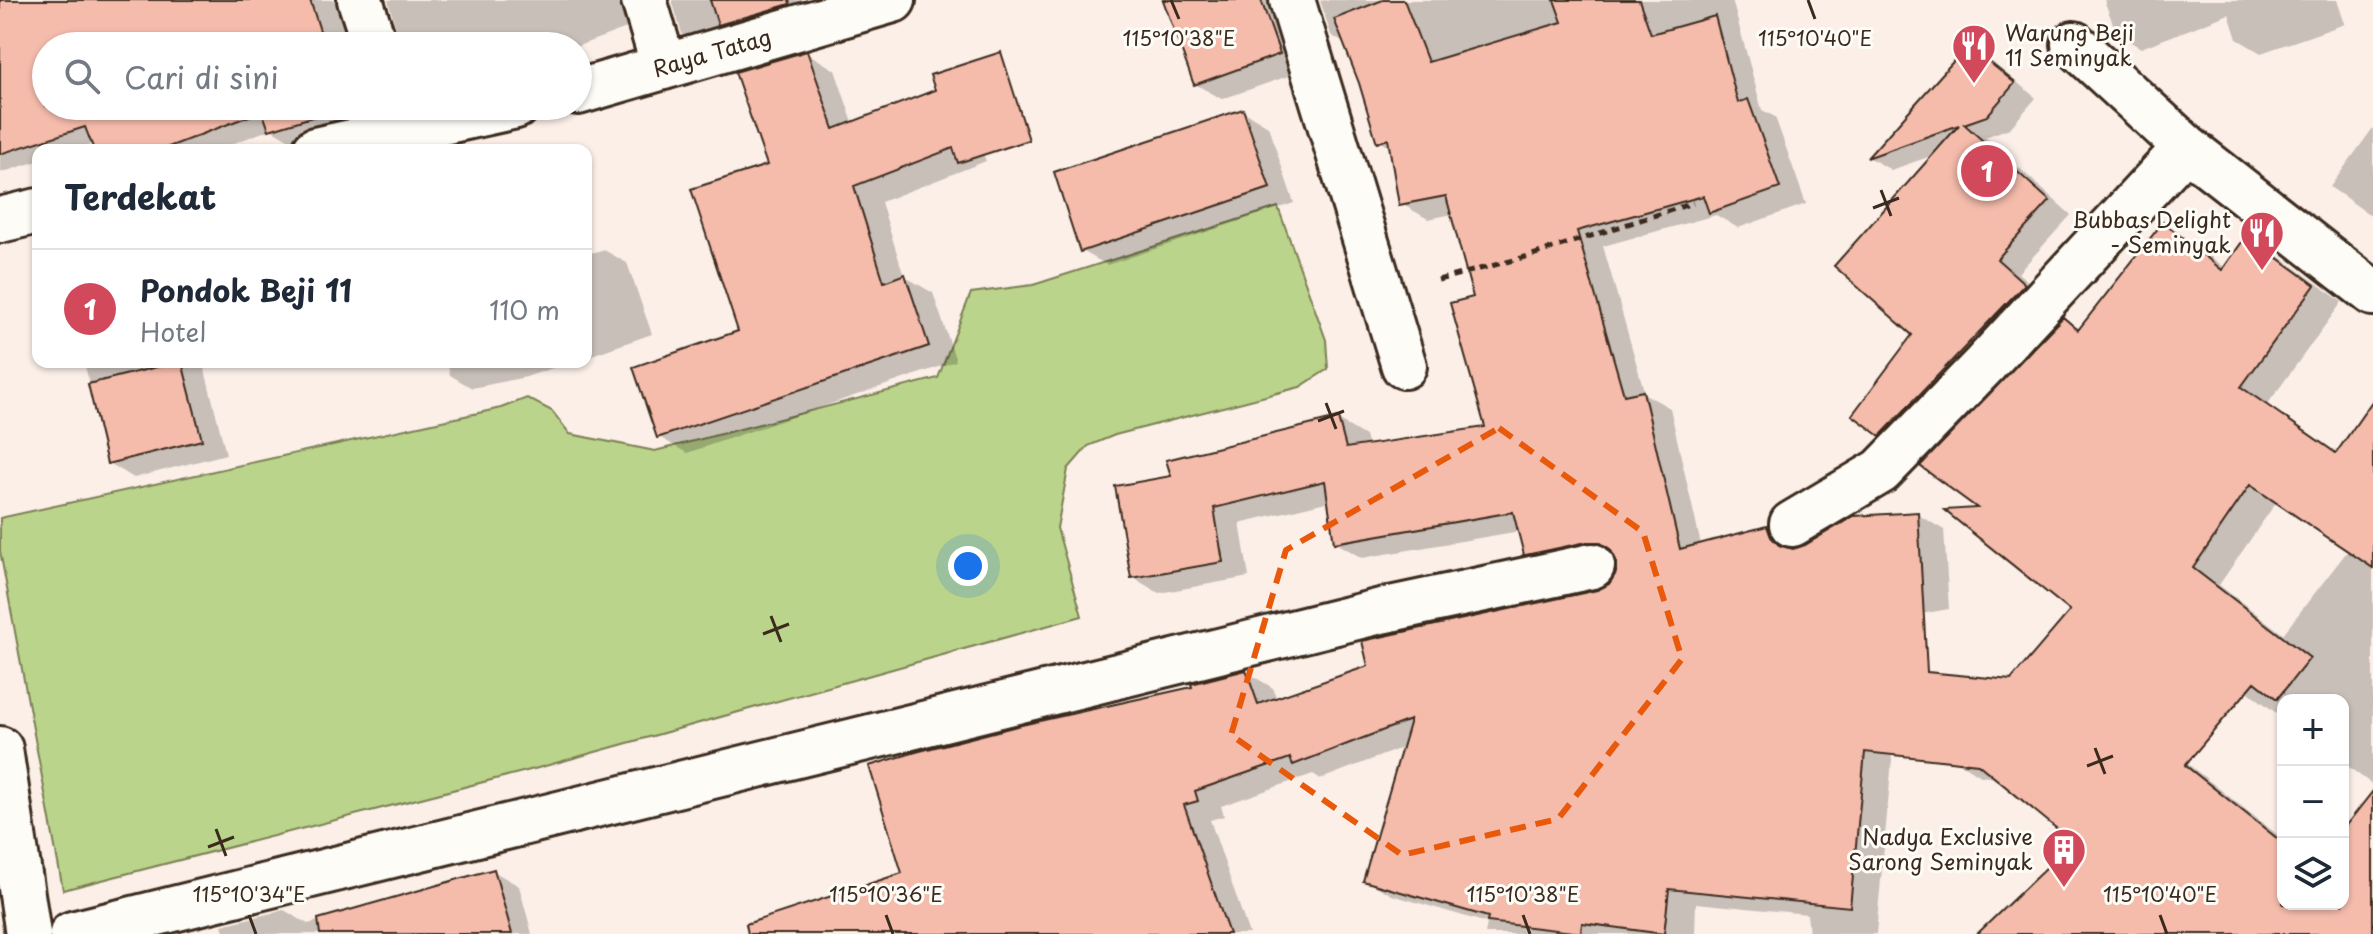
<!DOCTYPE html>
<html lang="id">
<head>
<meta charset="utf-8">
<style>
  :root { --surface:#fff; --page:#f2f2f3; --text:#1f2937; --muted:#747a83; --line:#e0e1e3; --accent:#d1495b }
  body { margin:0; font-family:"Playpen Sans",sans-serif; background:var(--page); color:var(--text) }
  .controls { position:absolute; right:24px; bottom:24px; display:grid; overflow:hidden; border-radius:16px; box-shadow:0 2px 6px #0004 }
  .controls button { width:72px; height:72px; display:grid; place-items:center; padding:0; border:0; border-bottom:2px solid var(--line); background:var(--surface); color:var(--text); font:40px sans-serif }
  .you { position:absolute; left:968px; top:566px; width:28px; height:28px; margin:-20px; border:6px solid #fff; border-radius:50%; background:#1a73e8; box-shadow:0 0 0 12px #1a73e833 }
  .badge { display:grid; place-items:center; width:52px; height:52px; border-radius:50%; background:var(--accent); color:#fff; font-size:26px; font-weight:700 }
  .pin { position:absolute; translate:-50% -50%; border:4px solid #fff; box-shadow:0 2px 8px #0006 }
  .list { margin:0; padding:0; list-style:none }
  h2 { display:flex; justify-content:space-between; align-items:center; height:104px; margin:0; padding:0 32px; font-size:34px }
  h2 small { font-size:26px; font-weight:400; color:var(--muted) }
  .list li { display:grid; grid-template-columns:52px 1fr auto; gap:24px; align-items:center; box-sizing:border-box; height:120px; padding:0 32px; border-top:2px solid var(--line) }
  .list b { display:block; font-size:30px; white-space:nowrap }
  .list p { margin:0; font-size:26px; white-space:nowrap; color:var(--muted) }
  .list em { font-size:26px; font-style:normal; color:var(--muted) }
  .icon { flex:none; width:44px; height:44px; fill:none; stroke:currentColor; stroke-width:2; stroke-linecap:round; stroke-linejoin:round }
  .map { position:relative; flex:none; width:2373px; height:934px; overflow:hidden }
  .search { position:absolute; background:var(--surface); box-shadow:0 2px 6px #0004; left:32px; top:32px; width:560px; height:88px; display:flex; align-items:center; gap:20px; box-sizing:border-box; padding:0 28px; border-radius:44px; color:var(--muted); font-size:30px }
  .panel { position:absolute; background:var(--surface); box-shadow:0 2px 6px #0004; left:32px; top:144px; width:560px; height:224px; border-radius:16px }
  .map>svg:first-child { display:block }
</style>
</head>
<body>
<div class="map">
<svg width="2373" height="934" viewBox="0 0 2373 934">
  <rect width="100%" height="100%" fill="#fbefe8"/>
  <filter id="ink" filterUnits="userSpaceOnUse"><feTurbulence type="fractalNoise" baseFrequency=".0125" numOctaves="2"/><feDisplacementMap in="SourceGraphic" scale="16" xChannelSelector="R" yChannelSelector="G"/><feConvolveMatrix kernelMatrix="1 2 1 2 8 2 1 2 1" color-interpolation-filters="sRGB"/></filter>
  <g filter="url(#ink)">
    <path fill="#bbd48b" stroke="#7b7f54" stroke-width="2" d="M 1278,207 L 1326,340 L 1328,369 L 1300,387 L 1115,435 L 1088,446 L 1068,469 L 1057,528 L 1082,616 L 538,768 L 63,890 L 0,551 L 0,518 L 501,408 L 527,398 L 552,411 L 570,434 L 655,451 L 938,378 L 971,293 L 1033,285 Z"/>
    <path fill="#0003" fill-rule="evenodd" d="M 0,0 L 363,0 L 367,46 L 46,46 L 46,106 L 433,106 L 293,142 L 271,129 L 216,150 L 96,150 L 94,144 L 75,150 L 38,150 L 38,161 L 0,173 Z
      M 388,0 L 647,0 L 643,22 L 578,46 L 401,46 Z
      M 672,0 L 858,0 L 706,48 L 682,34 Z
      M 1165,0 L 1300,0 L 1308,69 L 1222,99 L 1195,84 Z
      M 1320,0 L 1732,0 L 1762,110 L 1775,117 L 1806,204 L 1738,228 L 1716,215 L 1603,246 L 1645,394 L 1670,408 L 1701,545 L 1767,528 L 1794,544 L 1796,550 L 1917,514 L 1944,530 L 1949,609 L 1875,622 L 1892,760 L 1876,934 L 1809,934 L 1807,914 L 1696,903 L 1695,934 L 1485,934 L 1487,923 L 1392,895 L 1365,880 L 1404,747 L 1321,779 L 1313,774 L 1221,806 L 1224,816 L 1210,820 L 1249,934 L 800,934 L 904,874 L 1195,688 L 1246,672 L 1273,688 L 1277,700 L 1599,592 L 1609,587 L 1617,575 L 1616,556 L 1550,570 L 1526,556 L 1520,531 L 1362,558 L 1335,542 L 1330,501 L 1240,523 L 1249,577 L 1159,593 L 1132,577 L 1173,478 L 1338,420 L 1365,436 L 1368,447 L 1488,428 L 1476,298 L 1453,214 L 1428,219 L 1400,203 L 1392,149 L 1379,141 L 1345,44 L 1331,35 ZM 1596,538 L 1597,541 L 1545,553 L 1545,548 Z
      M 2104,0 L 2337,0 L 2345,24 L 2261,53 L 2237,39 L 2229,14 L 2141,48 L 2117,34 Z
      M 1968,47 L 1991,61 L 2036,98 L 2010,128 L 1985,137 L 2071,215 L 2018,273 L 2047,298 L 1904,448 L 1881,434 L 1915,335 L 1937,154 L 1891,170 L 1870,158 Z
      M 807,53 L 835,70 L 853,123 L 964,108 L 986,161 L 881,202 L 904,276 L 933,293 L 956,361 L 687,453 L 659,437 L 740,333 L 770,167 Z
      M 1243,111 L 1268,126 L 1294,203 L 1107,265 L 1082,251 Z
      M 2373,128 L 2373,217 L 2330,187 Z
      M 2164,225 L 2191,241 L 2225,268 L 2248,238 L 2275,253 L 2342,302 L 2267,405 L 2338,454 L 2373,430 L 2373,785 L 2343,763 L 2343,700 L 2283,700 L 2283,718 L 2077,562 L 1983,510 L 2063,319 L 2081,329 ZM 2277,501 L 2349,549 L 2283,634 L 2219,585 Z
      M 604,250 L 627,263 L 652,334 L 586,357 L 586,254 Z
      M 84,362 L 203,362 L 226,454 L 134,478 L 109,463 Z
      M 447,362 L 570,362 L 526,377 L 472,388 L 450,375 Z
      M 2066,668 L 2283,839 L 2283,904 L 2343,904 L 2343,832 L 2373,794 L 2373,934 L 1991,934 L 2076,842 L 1998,778 L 1981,776 L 1953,759 L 2012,683 Z
      M 493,871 L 519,886 L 532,934 L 225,934 L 222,925 L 284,910 L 308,924 Z"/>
    <path fill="#f5bcac" stroke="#3b2a1e" stroke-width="2" d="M 0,0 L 310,0 L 325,46 L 46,46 L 46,106 L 345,107 L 269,130 L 262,111 L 161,150 L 94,150 L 85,127 L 0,154 Z
      M 710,0 L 789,0 L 790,4 L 718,25 Z
      M 1163,0 L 1261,0 L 1280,54 L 1194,85 Z
      M 1383,0 L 1404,0 L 1428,62 L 1562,22 L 1554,0 L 1639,0 L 1651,34 L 1715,16 L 1738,103 L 1748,99 L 1780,188 L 1709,213 L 1703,196 L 1577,231 L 1624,395 L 1643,391 L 1680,549 L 1767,526 L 1771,537 L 1779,545 L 1793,549 L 1805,545 L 1854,516 L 1918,512 L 1927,672 L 2011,680 L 2070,611 L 1944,510 L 1977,508 L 1920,466 L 2063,317 L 2078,330 L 2163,222 L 2222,270 L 2247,235 L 2315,285 L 2241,387 L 2336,453 L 2373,400 L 2373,568 L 2250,485 L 2193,568 L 2310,658 L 2277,699 L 2255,682 L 2185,765 L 2283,843 L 2283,904 L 2343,904 L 2343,829 L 2373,791 L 2373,934 L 1977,934 L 2073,842 L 1978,764 L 1865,752 L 1850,907 L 1669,889 L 1664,934 L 1582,923 L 1581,933 L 1487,922 L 1488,917 L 1363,881 L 1410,720 L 1293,765 L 1290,758 L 1195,791 L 1198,801 L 1184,805 L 1229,934 L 748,934 L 746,924 L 902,873 L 869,766 L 916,752 L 1017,726 L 1192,687 L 1191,684 L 1246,670 L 1258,704 L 1368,666 L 1362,641 L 1597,590 L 1609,584 L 1616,573 L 1616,560 L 1610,549 L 1599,542 L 1587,542 L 1521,556 L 1524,555 L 1513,512 L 1334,543 L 1325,481 L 1214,508 L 1223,562 L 1131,578 L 1115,486 L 1171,476 L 1166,460 L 1338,418 L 1346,448 L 1485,427 L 1450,303 L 1473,297 L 1446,196 L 1399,205 L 1388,139 L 1377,143 L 1359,83 L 1334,19 Z
      M 1968,45 L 2015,83 L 1987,116 L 1964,124 L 2050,201 L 1997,259 L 2025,284 L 1880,436 L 1852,415 L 1912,335 L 1834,266 L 1959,125 L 1867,158 Z
      M 807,51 L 834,129 L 935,90 L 930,75 L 1001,52 L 1029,140 L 958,163 L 953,148 L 854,186 L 884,282 L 905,274 L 929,346 L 657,438 L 633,367 L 738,331 L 691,189 L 767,165 L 735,72 Z
      M 1243,109 L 1270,188 L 1080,252 L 1054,172 Z
      M 177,362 L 182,362 L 202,440 L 107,464 L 88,384 Z
      M 494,869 L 512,934 L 320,934 L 318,919 Z"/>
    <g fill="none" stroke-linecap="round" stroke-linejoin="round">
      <g stroke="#3b2a1e" stroke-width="50">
        <path id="minor" d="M 360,0 L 375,46
          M 644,0 L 664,67
          M 1292,0 L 1404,366
          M 2074,44 L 2186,147 L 2373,293
          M 578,92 L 893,0
          M 315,150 L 516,106
          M 0,220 L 38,211
          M 1792,524 L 1881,471 L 1985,364 L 2186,147
          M 0,749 L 28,934
          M 72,934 L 1381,611 L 1592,566"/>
      </g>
      <path stroke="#3b2a1e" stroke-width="5" stroke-dasharray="8 6" stroke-linecap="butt" d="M 1438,280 L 1529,256 L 1693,203"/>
      <use href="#minor" stroke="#fdfcf7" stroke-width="44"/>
    </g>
  </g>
  <path fill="none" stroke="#e8590c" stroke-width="6" stroke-dasharray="16 10" stroke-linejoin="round" d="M 1499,428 L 1643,532 L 1682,659 L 1558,819 L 1402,855 L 1231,735 L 1286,550 Z"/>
  <path fill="none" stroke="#3b2a1e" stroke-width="3" d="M 1171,0 L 1179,19M 1808,0 L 1815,19M 1881,190 L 1891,216M 1873,208 L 1899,198M 1326,403 L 1336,429M 1318,421 L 1344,411M 771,616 L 781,642M 763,634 L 789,624M 2095,748 L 2105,774M 2087,766 L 2113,756M 216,829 L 226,856M 208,847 L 234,837M 249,915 L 256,934M 886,915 L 893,934M 1523,915 L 1530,934M 2160,915 L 2167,934"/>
  <defs>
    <g id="restaurant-pin" transform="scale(2.3)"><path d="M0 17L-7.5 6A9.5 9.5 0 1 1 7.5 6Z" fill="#d1495b" stroke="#fdfcf7"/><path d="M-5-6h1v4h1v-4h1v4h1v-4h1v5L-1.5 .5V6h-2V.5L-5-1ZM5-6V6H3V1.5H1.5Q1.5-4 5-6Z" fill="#fff"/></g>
    <g id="building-pin" transform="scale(2.3)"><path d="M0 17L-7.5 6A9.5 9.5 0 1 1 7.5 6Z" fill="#d1495b" stroke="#fdfcf7"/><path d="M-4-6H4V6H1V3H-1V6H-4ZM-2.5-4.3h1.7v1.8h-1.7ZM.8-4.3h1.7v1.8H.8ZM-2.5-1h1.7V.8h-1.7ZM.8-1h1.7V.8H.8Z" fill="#fff"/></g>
  </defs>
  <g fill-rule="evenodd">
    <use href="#restaurant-pin" x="1974" y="46"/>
    <use href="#restaurant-pin" x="2262" y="233"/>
    <use href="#building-pin" x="2064" y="850"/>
  </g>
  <g text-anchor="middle" stroke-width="6" stroke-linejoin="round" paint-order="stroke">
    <g font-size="22" fill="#3b2a1e" stroke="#fdfcf7" text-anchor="end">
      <text x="2005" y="41" text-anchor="start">Warung Beji<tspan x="2005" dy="25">11 Seminyak</tspan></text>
      <text x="2231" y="228">Bubbas Delight<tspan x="2231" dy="25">- Seminyak</tspan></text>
      <text x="2033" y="845">Nadya Exclusive<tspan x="2033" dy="25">Sarong Seminyak</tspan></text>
    </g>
    <g font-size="22" fill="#3b2a1e" stroke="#fdfcf7">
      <text transform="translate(712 53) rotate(-16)" y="8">Raya Tatag</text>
    </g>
  </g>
  <g font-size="20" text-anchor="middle" fill="#3b2a1e" stroke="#fdfcf7" stroke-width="6" stroke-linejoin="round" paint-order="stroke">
    <text x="1179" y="46">115°10'38"E</text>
    <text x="1815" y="46">115°10'40"E</text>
    <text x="249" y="902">115°10'34"E</text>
    <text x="886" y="902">115°10'36"E</text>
    <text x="1523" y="902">115°10'38"E</text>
    <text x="2160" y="902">115°10'40"E</text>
  </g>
</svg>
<div class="controls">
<button>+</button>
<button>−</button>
<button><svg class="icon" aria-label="layers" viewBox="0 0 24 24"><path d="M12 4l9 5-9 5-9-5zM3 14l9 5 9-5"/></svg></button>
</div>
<div class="you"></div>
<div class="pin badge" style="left:1987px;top:171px">1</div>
<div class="search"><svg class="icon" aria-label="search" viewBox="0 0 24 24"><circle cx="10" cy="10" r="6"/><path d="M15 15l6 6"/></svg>Cari di sini</div>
<section class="panel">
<h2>Terdekat<small></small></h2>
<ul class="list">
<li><span class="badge">1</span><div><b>Pondok Beji 11</b><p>Hotel</p></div><em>110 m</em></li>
</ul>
</section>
</div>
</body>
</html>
